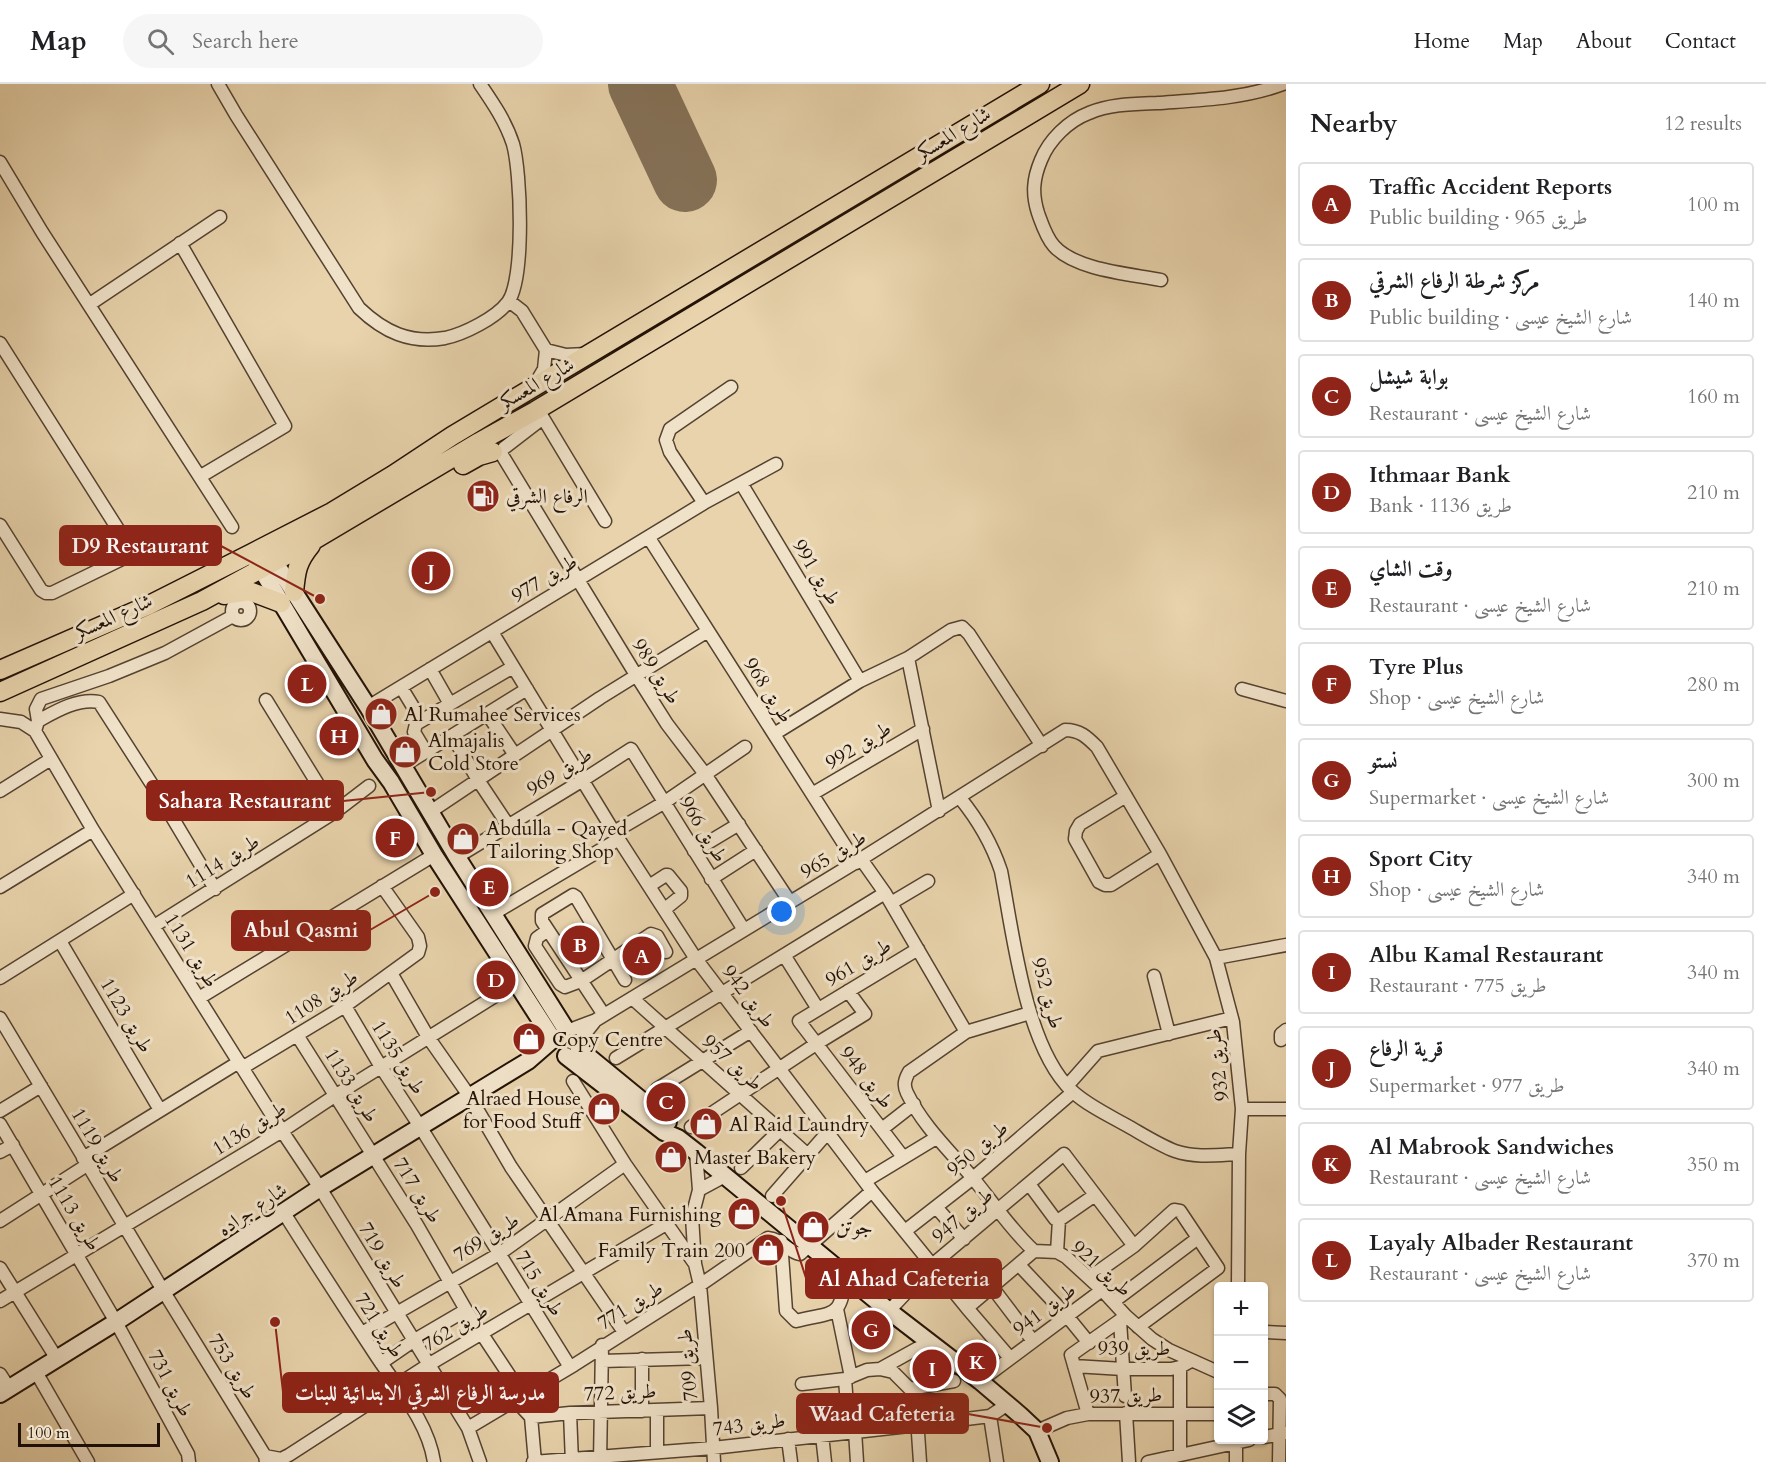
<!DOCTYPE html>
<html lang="en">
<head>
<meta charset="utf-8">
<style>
  :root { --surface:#fff; --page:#f6f6f6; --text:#202124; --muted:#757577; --line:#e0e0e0; --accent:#8f2418 }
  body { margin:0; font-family:Cardo,Amiri,serif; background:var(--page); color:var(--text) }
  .controls { position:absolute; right:18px; bottom:18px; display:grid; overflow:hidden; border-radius:6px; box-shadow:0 2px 4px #0004 }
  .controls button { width:54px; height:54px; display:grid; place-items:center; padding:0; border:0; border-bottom:2px solid var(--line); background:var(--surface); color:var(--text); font:30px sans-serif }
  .scale { position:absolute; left:18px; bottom:15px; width:142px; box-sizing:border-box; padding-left:6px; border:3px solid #221106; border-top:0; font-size:16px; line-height:21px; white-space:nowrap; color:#221106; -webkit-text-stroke:4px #f0e2c9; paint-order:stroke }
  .you { position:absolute; left:782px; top:828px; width:21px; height:21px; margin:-15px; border:4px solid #fff; border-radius:50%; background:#1a73e8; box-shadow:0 0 0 9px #1a73e833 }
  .badge { display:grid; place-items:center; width:39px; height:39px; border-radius:50%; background:var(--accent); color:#fff; font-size:20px; font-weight:700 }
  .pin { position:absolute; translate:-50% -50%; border:3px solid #fff; box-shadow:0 2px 6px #0006 }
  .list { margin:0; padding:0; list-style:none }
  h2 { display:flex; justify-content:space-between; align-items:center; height:78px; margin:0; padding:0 24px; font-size:26px }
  h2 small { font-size:20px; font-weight:400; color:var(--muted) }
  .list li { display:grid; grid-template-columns:39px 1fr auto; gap:18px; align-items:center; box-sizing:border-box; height:84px; margin:0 12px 12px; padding:0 12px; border:2px solid var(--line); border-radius:6px }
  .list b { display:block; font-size:22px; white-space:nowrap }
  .list p { margin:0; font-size:20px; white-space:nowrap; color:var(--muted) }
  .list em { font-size:20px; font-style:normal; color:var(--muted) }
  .icon { flex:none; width:33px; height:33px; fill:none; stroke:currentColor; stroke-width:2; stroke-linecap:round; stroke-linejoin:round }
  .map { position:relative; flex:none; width:1286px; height:1378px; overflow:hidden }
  header { display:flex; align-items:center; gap:36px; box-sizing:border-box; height:84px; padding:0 30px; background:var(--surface); border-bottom:2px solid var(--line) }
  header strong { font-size:28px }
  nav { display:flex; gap:33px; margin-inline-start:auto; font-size:21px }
  .search { width:420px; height:54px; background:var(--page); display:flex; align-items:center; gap:15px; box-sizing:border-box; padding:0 21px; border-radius:33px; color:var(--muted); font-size:22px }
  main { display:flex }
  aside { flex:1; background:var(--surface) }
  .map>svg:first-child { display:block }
</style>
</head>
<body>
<header>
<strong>Map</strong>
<div class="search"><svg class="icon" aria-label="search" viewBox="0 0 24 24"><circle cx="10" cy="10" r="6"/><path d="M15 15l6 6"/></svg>Search here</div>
<nav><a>Home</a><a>Map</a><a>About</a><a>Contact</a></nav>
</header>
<main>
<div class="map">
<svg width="1286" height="1378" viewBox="0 0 1286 1378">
  <rect width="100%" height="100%" fill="#e8d3ac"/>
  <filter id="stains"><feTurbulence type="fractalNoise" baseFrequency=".00333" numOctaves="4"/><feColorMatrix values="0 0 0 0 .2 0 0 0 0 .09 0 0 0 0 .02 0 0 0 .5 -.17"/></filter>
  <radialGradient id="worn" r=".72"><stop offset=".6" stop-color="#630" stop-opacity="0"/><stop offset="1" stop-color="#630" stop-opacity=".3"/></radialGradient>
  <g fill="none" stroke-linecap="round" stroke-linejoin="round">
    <path stroke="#857259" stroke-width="64" d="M 640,0 L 685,96"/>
    <g stroke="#544230" stroke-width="15">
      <path id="street" d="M 218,0 L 236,31 L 359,224 C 384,248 410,260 445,254 C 464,250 496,234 508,218 C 525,195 521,88 513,60 C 506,38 493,19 480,0
        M 0,78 L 42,148 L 232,443
        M 180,159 L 285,342 L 201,392
        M 1161,196 C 1131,190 1075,186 1054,162 C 1046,153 1042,140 1038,129 C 1032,110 1033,95 1041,76 C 1049,56 1068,37 1089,29 C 1110,20 1134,20 1157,19 C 1199,16 1243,15 1283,0
        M 509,217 L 522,227 L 546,266 L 544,285 L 534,302
        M 90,220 L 220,133
        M 0,259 L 128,461 L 129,467 L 124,474 L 52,509 L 46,509 L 41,506 L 0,441
        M 546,266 L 566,271 L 586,270
        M 504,364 L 543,334 L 605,437
        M 502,371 L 636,591 L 667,640 L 705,690 L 790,818
        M 741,399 L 860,597
        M 704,419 L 670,368 L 666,356 L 670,345 L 731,303
        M 649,454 L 856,779
        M232 527a9 9 0 1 1 18 0a9 9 0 1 1-18 0Z
        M 492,548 L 614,748 L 696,875 L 872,1107 L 967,1224 L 1010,1274
        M 908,574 L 939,727
        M 430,585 L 450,620
        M 401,603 L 421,636
        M 1242,605 L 1286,617
        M 266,616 L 335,728
        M 368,623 L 704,419 L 776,380
        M 488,631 L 515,671
        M 0,635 L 21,638 L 35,647 L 93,746 L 282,1047 L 320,1104 L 468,1344 L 480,1378
        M 38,637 L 36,625 L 41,615 L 109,592 L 165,569 L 233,532
        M 35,647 L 38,637 C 56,627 78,614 99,618 L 160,713 L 215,805
        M 774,650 L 860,597 L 908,574 L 951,546 L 962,543 L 969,550 L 1042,662
        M 453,653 L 478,696 L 508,741
        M 426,668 L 414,648 L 416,640 L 513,583
        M 403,682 L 527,605
        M 0,707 L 51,675
        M 812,710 L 923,645
        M 1126,712 L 1080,740 L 1076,747 L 1075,755 L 1099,798 L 1105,801 L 1111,801 L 1160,770
        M 960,714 C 978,736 992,760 1001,787 C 1013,849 1025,963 1072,1007 C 1087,1021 1108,1031 1126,1041 C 1142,1050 1159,1061 1175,1067 C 1195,1074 1218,1071 1239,1070
        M 430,728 L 600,614 L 708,547
        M 614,748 L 665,718 L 745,663
        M 694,767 L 739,740
        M 457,773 L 583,696 L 631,665 L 744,846
        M 861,775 L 885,809 L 966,948
        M 711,795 L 756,766
        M 649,802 L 666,791 L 668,791 L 681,807 L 681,812 L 665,825
        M 0,803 L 93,746
        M 891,819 L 928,797
        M 493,830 L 619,755
        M 154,842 L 335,728 L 369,702
        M 548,846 L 537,854 L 535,862 L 560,900 L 565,903 L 581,897 L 651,850 L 657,852 L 666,868
        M 60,857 L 160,1026
        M 784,871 L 818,925
        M 1216,874 L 1286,861
        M 391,889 L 428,953 L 470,1013 L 511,1083 L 624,1248
        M 1154,892 L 1169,950
        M 0,894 L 134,810
        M 199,914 L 434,771
        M 632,914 L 808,1071
        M 345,922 L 381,983 L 421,1044 L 570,1283
        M 1030,929 L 966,948 L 909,988 C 905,995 903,1001 907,1009 C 923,1042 949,1066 972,1093 C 993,1118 1010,1145 1034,1167
        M 604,931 L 542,837 L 542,830 L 573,811 L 576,813 L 625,896
        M 0,934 L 164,1208 L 265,1372 L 266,1378
        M 572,945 L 596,936 L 861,775 L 1065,646 C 1080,646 1087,653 1097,663 L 1160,770 L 1216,874 L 1233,938 L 1242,1025 L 1239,1070 L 1238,1202
        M 297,951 L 417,1141 L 466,1226 L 523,1312
        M 580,956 L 595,937
        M 1281,956 L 1281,950 L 1286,946
        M 616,974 L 885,809
        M 242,984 L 345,922 L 418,869 L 420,862 L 418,853 L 382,802
        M 573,997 L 625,1080 L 695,1180
        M 1067,1002 L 1098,967 L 1232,934
        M 657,1005 L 751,947
        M 1242,1025 L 1286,1025
        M 0,1027 L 41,1002
        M 0,1040 L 116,1238 L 188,1370 L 189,1378
        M 691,1043 L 816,960 L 865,930 L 848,907
        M 882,1045 L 914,1020
        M 0,1068 L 13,1061
        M 696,1068 L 699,1106 L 692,1133 L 695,1180 L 700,1201 L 711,1324 L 714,1378
        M 903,1073 L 799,937 L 918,865
        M 83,1074 L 239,978
        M 741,1084 L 780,1046
        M 865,1097 L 936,1054
        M 1029,1100 L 1055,1135 L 1059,1136 L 1095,1111
        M 699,1106 L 725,1092
        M 772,1112 L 828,1048
        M 936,1123 L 964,1155
        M 284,1129 C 315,1178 346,1226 377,1273 C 399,1306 428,1338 434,1378
        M 0,1137 L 87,1081
        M 905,1147 L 973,1094 L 1073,1008
        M 781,1157 L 786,1227 L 796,1237 C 837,1227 840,1235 846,1190
        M 1034,1167 L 1057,1168 L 1066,1173 L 1102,1206 L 1126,1232 L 1152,1255 L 1169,1266 L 1218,1288
        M 1057,1168 L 1059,1136
        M 1019,1181 L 1067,1232 L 1089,1259
        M 0,1184 L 57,1275
        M 1089,1194 L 1134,1162 L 1174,1126 L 1180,1127 L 1218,1184 L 1138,1243
        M 992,1203 L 1033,1257
        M 0,1217 L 282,1047 L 336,1011 L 516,899
        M 1113,1218 L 1198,1154
        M 967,1224 L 1034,1167
        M 837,1225 L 851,1293
        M 889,1227 L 932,1181 L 1064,1070 L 1134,1162
        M 1120,1237 L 1125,1312
        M 1264,1248 L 1286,1249
        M 362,1249 L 499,1170 L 625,1080
        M 602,1277 L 705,1274
        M 381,1279 L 413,1257 L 466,1226
        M 1074,1282 L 1123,1285 L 1171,1285 L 1180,1283 L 1191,1277
        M 1180,1283 L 1180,1370
        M 880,1285 L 918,1264
        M 36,1288 L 88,1378
        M 0,1290 L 9,1304
        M 845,1295 L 849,1348
        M 980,1297 L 1102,1206
        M 802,1300 L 845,1295 L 867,1286 L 880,1285 L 893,1288 L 910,1305 L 954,1297
        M 910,1305 L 916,1320 L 920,1378
        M 1264,1310 L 1275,1310 L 1280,1315 L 1279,1378
        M 516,1317 L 531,1333 L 535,1378
        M 642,1327 L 642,1275
        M 570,1329 L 572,1378
        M 1126,1329 L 1129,1378
        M 1088,1330 L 1071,1271 L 1126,1232
        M 990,1332 L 997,1378
        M 531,1333 L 570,1329 L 711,1324
        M 468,1344 L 574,1281 L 700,1201 L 768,1154 C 782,1155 788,1168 800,1170 L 872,1107
        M 855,1347 L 857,1378
        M 1037,1347 L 1067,1334 L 1088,1330 L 1218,1330
        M 822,1351 L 825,1378
        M 1264,1353 L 1286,1349
        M 788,1355 L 791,1378
        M 1236,1358 L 1236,1378
        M 657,1368 L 657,1326
        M 265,1372 L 281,1375 L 289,1371 L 428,1281 L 666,1140
        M 533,1378 L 713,1364 L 918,1341 L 990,1332 L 1008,1320
        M 600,1378 L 602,1261
        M 1148,1378 L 1249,1356"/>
    </g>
    <g stroke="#221106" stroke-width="20">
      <path id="secondary" d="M 267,466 L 368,623 L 457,773 L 565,944
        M 254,473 L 375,676 L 391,698 L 434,771 L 552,954
        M 579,965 L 668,1038
        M 566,972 L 664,1048 L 678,1054 L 696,1068 L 889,1227 L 980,1297 L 1020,1331 L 1037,1347 L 1050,1378
        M 0,1310 L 116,1238 L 320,1104 L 528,977 L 551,957"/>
    </g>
    <g stroke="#221106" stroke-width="21">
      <path id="primary" d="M 463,381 L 479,372 L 493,368
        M 294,508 C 296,487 297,478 311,461
        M 224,511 L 249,507 L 281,519
        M 0,586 L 149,521 L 252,469 L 332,428 L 393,391 L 452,352 L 1040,0
        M 0,608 L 202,517 L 314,456 L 479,358 L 535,327 L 1080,0"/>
    </g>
    <use href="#street" stroke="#f0e2c9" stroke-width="12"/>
    <use href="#secondary" stroke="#f0e2c9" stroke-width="16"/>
    <use href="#primary" stroke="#e8d3ac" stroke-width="18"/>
  </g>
  <defs>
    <g id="fuel-disc" transform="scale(1.725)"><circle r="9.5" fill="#8f2418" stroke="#f0e2c9"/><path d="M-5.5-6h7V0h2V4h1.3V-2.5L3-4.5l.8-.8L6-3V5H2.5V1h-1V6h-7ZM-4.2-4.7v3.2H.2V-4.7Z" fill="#fff"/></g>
    <g id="shop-disc" transform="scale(1.725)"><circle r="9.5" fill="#8f2418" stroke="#f0e2c9"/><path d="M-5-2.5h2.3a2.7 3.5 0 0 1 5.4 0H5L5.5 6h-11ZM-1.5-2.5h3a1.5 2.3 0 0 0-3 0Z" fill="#fff"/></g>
  </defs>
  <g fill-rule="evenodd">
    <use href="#fuel-disc" x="483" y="412"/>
    <use href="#shop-disc" x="381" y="630"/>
    <use href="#shop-disc" x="405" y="668"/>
    <use href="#shop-disc" x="463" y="755"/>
    <use href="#shop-disc" x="529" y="955"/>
    <use href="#shop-disc" x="604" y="1025"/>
    <use href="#shop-disc" x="706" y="1040"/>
    <use href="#shop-disc" x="671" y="1073"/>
    <use href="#shop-disc" x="744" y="1130"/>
    <use href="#shop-disc" x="813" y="1143"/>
    <use href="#shop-disc" x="768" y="1166"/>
  </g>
  <g text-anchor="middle" stroke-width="6" stroke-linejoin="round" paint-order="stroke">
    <g font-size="20" fill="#221106" stroke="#f0e2c9">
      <text transform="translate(953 49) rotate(-31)" y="7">شارع المعسكر</text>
      <text transform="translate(536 299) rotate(-30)" y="7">شارع المعسكر</text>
      <text transform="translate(817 488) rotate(59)" y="7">طريق 991</text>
      <text transform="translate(544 494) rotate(-31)" y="7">طريق 977</text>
      <text transform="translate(113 532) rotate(-24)" y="7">شارع المعسكر</text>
      <text transform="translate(657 587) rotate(58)" y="7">طريق 989</text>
      <text transform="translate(769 606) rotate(57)" y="7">طريق 968</text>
      <text transform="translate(858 661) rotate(-31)" y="7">طريق 992</text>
      <text transform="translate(559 687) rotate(-32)" y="7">طريق 969</text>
      <text transform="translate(704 745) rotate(59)" y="7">طريق 966</text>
      <text transform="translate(833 770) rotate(-31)" y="7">طريق 965</text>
      <text transform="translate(222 777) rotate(-32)" y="7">طريق 1114</text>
      <text transform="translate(192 866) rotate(58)" y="7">طريق 1131</text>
      <text transform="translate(858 878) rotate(-31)" y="7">طريق 961</text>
      <text transform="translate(1048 909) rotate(75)" y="7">طريق 952</text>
      <text transform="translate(749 912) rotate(53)" y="7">طريق 942</text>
      <text transform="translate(321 913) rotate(-33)" y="7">طريق 1108</text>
      <text transform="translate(127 931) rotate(59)" y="7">طريق 1123</text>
      <text transform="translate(399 973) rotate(58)" y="7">طريق 1135</text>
      <text transform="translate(733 978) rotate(42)" y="7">طريق 957</text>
      <text transform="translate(1217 981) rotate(-97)" y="7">طريق 932</text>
      <text transform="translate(867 993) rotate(52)" y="7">طريق 948</text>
      <text transform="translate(352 1001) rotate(58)" y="7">طريق 1133</text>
      <text transform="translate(249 1044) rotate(-32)" y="7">طريق 1136</text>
      <text transform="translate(98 1061) rotate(59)" y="7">طريق 1119</text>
      <text transform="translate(977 1064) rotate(-40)" y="7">طريق 950</text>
      <text transform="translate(418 1106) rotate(58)" y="7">طريق 717</text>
      <text transform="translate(252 1125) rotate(-34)" y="7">شارع جراده</text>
      <text transform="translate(75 1129) rotate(59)" y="7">طريق 1113</text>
      <text transform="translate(962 1131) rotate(-40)" y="7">طريق 947</text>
      <text transform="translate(486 1153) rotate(-32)" y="7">طريق 769</text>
      <text transform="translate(383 1171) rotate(59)" y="7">طريق 719</text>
      <text transform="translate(1102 1184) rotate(42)" y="7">طريق 921</text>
      <text transform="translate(540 1199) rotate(58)" y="7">طريق 715</text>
      <text transform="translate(630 1221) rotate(-32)" y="7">طريق 771</text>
      <text transform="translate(1044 1225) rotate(-37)" y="7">طريق 941</text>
      <text transform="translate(380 1241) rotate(57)" y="7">طريق 721</text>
      <text transform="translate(455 1243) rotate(-31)" y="7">طريق 762</text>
      <text x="1134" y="1271">طريق 939</text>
      <text transform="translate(687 1281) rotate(-95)" y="7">طريق 709</text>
      <text transform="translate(233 1282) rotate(58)" y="7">طريق 753</text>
      <text transform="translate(171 1299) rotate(62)" y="7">طريق 731</text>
      <text transform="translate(620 1308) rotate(-2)" y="7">طريق 772</text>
      <text transform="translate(1126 1311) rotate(-1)" y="7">طريق 937</text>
      <text transform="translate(749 1340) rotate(-7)" y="7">طريق 743</text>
    </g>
    <g font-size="20" fill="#221106" stroke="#f0e2c9" text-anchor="start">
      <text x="506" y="419">الرفاع الشرقي</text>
      <text x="404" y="637">Al Rumahee Services</text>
      <text x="428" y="663">Almajalis<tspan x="428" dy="23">Cold Store</tspan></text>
      <text x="486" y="751">Abdulla - Qayed<tspan x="486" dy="23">Tailoring Shop</tspan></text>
      <text x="552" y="962">Copy Centre</text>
      <text x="581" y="1021" text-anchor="end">Alraed House<tspan x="581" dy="23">for Food Stuff</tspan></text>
      <text x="729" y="1047">Al Raid Laundry</text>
      <text x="694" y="1080">Master Bakery</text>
      <text x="721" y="1137" text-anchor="end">Al Amana Furnishing</text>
      <text x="836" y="1150">جوتن</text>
      <text x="745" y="1173" text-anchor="end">Family Train 200</text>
    </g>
  </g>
  <path fill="none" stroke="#8f2418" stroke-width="2" d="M320 515L221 462M431 708L343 717M435 808L370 846M781 1117L806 1194M275 1238L283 1308M1047 1344L968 1330"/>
  <g fill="#8f2418" stroke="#f0e2c9" stroke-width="2">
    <circle cx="320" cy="515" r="6"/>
    <circle cx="431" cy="708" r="6"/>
    <circle cx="435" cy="808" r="6"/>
    <circle cx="781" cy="1117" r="6"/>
    <circle cx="275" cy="1238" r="6"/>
    <circle cx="1047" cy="1344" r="6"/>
  </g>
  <g fill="#8f2418" stroke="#8f2418" stroke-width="2">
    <rect x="60" y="442" width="161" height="39" rx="6"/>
    <rect x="147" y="697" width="196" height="39" rx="6"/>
    <rect x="232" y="827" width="138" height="39" rx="6"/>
    <rect x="806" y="1175" width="195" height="39" rx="6"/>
    <rect x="283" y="1289" width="275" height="39" rx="6"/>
    <rect x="797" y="1310" width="171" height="39" rx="6"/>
  </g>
  <g font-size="21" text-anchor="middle" font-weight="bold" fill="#fff">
    <text x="140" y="469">D9 Restaurant</text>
    <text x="245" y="724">Sahara Restaurant</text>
    <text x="301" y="853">Abul Qasmi</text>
    <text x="904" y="1202">Al Ahad Cafeteria</text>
    <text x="420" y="1316">مدرسة الرفاع الشرقي الابتدائية للبنات</text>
    <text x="882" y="1337">Waad Cafeteria</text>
  </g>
  <rect width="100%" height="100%" filter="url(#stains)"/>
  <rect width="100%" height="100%" fill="url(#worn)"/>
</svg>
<div class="controls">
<button>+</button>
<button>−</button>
<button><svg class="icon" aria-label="layers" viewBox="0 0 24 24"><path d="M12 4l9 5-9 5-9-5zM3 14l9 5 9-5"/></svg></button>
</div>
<div class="scale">100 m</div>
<div class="you"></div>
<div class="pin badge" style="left:642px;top:872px">A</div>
<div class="pin badge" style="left:580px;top:861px">B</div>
<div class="pin badge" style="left:666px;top:1018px">C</div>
<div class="pin badge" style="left:496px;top:896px">D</div>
<div class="pin badge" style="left:489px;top:803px">E</div>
<div class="pin badge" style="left:395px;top:754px">F</div>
<div class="pin badge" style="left:871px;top:1246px">G</div>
<div class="pin badge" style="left:339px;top:652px">H</div>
<div class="pin badge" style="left:932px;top:1285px">I</div>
<div class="pin badge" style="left:431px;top:487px">J</div>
<div class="pin badge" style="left:977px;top:1278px">K</div>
<div class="pin badge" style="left:307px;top:600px">L</div>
</div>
<aside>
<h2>Nearby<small>12 results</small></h2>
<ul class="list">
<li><span class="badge">A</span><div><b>Traffic Accident Reports</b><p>Public building · طريق 965</p></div><em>100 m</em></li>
<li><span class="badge">B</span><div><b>مركز شرطة الرفاع الشرقي</b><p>Public building · شارع الشيخ عيسى</p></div><em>140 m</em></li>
<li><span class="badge">C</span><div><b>بوابة شيشل</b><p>Restaurant · شارع الشيخ عيسى</p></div><em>160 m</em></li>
<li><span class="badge">D</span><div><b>Ithmaar Bank</b><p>Bank · طريق 1136</p></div><em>210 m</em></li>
<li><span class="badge">E</span><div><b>وقت الشاي</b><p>Restaurant · شارع الشيخ عيسى</p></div><em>210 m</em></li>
<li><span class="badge">F</span><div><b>Tyre Plus</b><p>Shop · شارع الشيخ عيسى</p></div><em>280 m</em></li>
<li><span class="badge">G</span><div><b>نستو</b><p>Supermarket · شارع الشيخ عيسى</p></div><em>300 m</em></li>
<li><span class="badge">H</span><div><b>Sport City</b><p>Shop · شارع الشيخ عيسى</p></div><em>340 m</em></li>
<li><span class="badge">I</span><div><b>Albu Kamal Restaurant</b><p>Restaurant · طريق 775</p></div><em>340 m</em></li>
<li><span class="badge">J</span><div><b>قرية الرفاع</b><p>Supermarket · طريق 977</p></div><em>340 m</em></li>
<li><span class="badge">K</span><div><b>Al Mabrook Sandwiches</b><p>Restaurant · شارع الشيخ عيسى</p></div><em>350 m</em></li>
<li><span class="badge">L</span><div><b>Layaly Albader Restaurant</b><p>Restaurant · شارع الشيخ عيسى</p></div><em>370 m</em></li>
</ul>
</aside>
</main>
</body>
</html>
